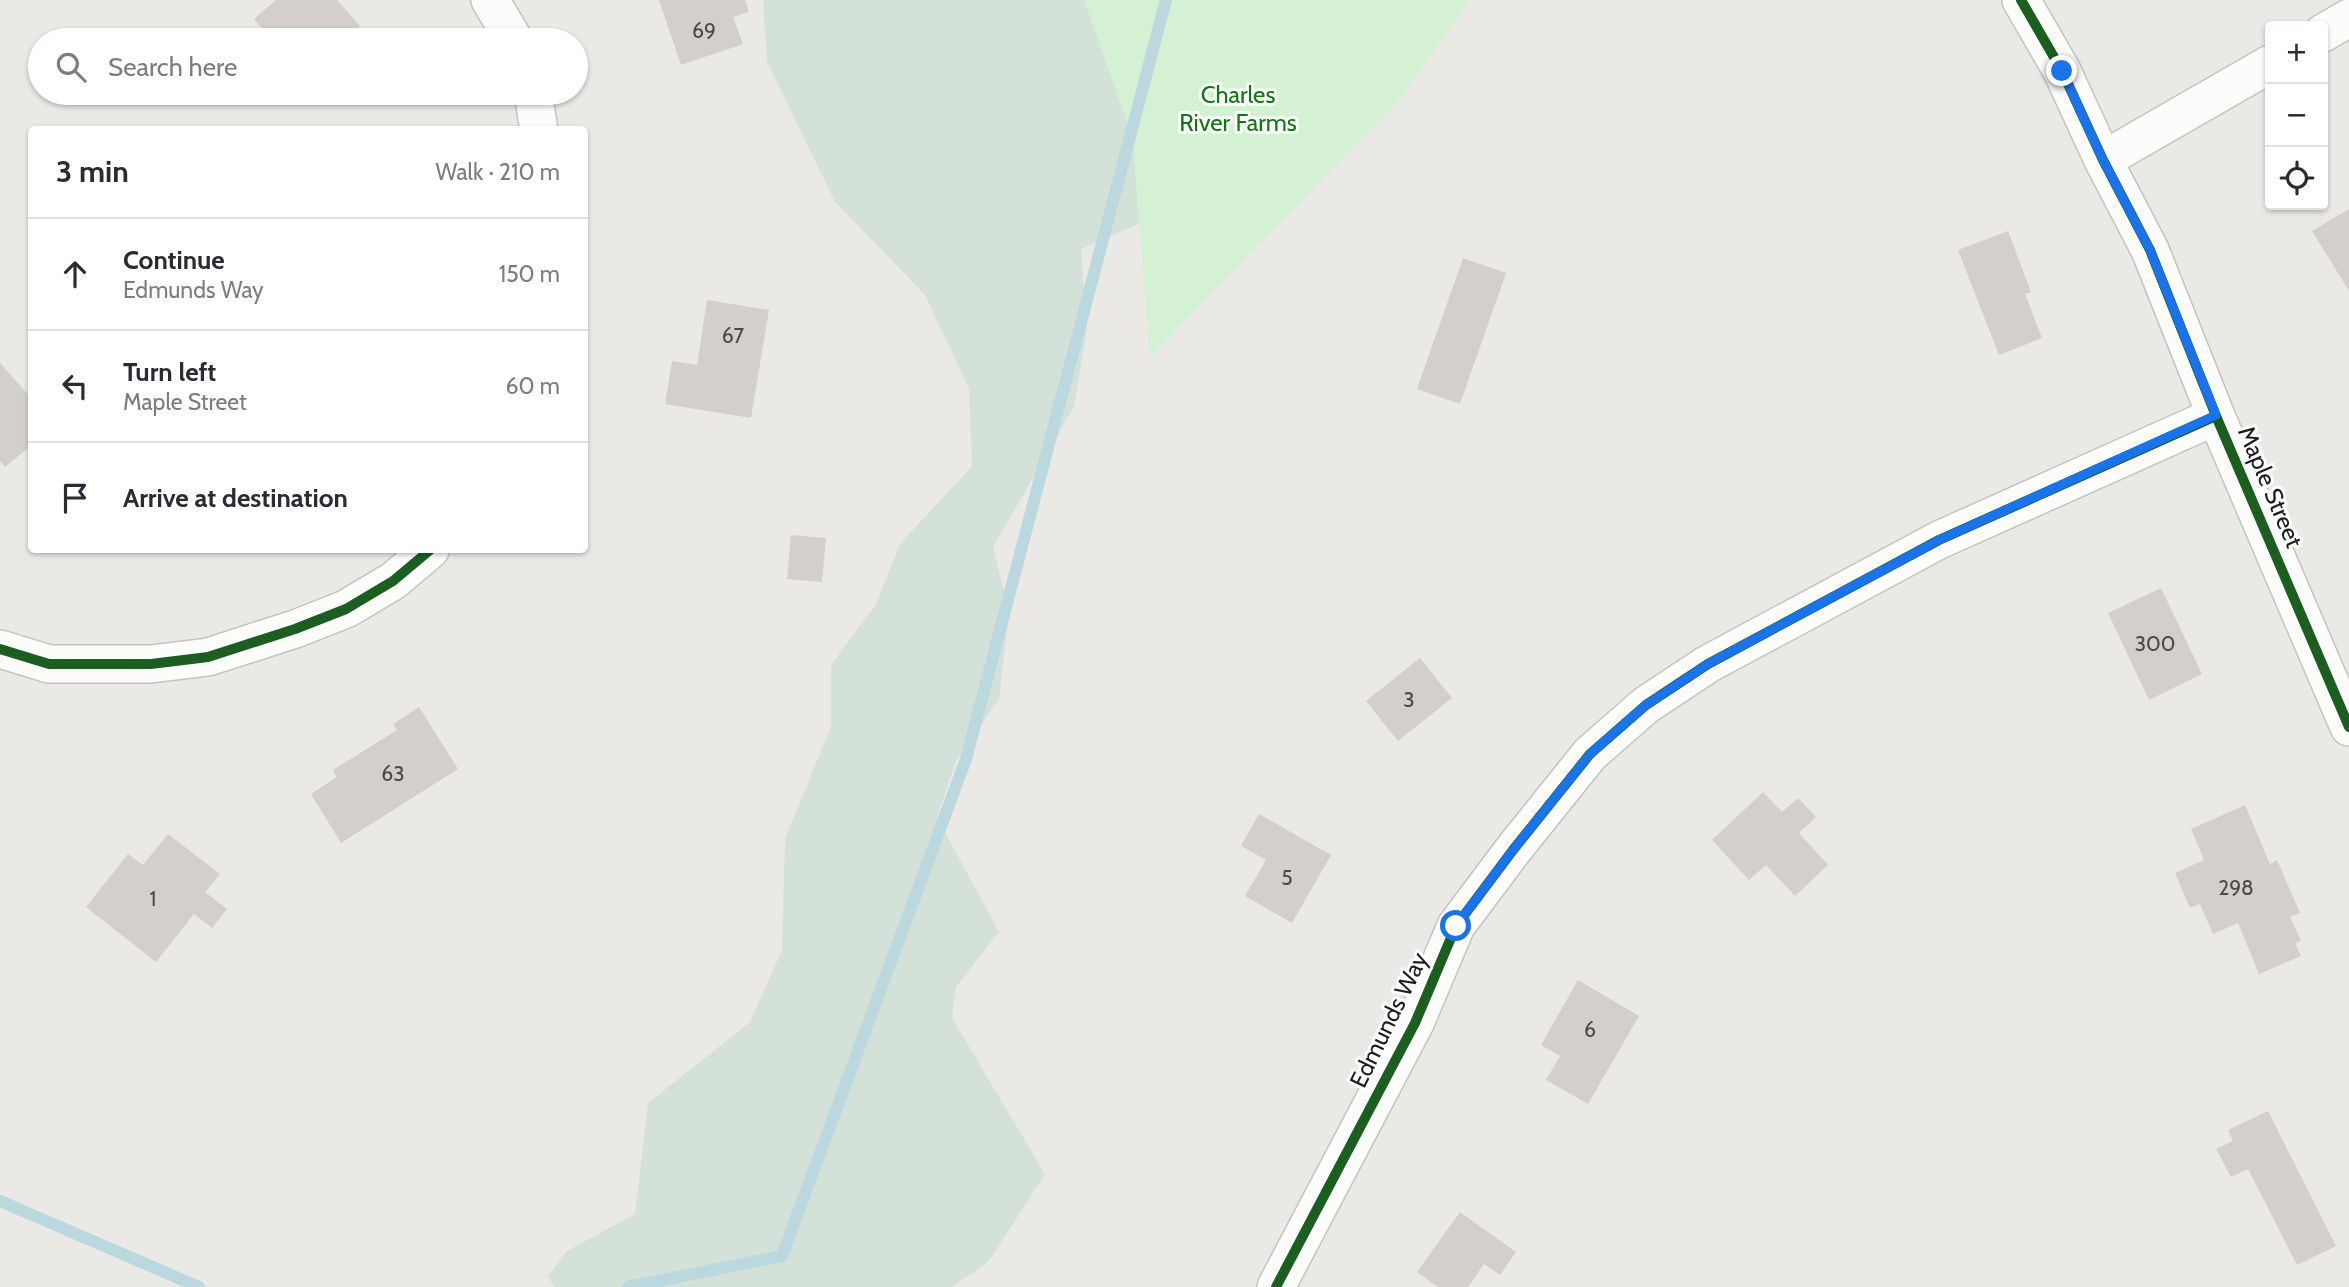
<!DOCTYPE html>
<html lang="en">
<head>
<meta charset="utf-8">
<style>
  :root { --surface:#fff; --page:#f7f7f7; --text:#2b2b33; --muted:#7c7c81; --line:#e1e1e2 }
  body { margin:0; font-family:Cabin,sans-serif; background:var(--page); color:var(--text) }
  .controls { position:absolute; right:21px; top:21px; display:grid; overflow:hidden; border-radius:7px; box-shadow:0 2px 5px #0004 }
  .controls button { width:63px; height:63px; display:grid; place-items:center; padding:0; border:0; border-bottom:2px solid var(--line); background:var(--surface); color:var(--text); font:35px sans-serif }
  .stop { position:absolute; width:21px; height:21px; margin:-16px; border:5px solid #1a73e8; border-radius:50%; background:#fff }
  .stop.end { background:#1a73e8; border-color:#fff; box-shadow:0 2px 7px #0008 }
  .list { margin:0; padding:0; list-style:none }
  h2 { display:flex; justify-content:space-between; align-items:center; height:91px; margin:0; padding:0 28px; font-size:30px }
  h2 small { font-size:23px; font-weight:400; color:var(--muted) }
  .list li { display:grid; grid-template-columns:46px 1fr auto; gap:21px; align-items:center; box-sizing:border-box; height:112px; padding:0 28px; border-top:2px solid var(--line) }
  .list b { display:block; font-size:26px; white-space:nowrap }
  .list p { margin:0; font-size:23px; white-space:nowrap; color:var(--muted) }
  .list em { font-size:23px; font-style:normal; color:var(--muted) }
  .icon { flex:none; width:38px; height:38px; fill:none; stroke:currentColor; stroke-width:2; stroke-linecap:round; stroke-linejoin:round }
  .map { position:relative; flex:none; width:2349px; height:1287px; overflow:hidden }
  .search { position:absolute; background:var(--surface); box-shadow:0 2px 5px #0004; left:28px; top:28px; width:560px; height:77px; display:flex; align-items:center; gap:18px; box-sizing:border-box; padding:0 24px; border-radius:38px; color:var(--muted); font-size:26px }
  .panel { position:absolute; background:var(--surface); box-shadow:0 2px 5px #0004; left:28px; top:126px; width:560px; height:427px; border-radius:7px }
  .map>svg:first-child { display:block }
</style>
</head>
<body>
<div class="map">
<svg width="2349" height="1287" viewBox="0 0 2349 1287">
  <rect width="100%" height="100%" fill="#ebe9e6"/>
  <path fill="#d4e1d9" d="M 763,0 L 1384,0 L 1152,218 L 1081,249 L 1087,329 L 1074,407 L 993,547 L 1009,612 L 999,699 L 956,761 L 937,817 L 999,932 L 956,987 L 952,1018 L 1045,1174 L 989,1261 L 952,1287 L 554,1287 L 548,1276 L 567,1251 L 635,1214 L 648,1103 L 750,1022 L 782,950 L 785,838 L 831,727 L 831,665 L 875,606 L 900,544 L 972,466 L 969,389 L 925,295 L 835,202 L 767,62 Z"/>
  <path fill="#d4f1d3" d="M 1084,0 L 1470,0 L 1399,100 L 1150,357 L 1132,136 Z"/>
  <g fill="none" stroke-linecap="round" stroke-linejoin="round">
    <path stroke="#bad8de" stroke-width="12" d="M 0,1201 L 199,1287
      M 628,1287 L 782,1256 L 966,759 L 1166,0"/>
  </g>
  <path fill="#d2cfcd" d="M 276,0 L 337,0 L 360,26 L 355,31 L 363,40 L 281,40 L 277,36 L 272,40 L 254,19 Z
    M 659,0 L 745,0 L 749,12 L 733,17 L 743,44 L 681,65 Z
    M 314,93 L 338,93 L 324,104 Z
    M 2349,209 L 2349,291 L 2312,231 Z
    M 2008,231 L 2031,292 L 2025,294 L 2042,338 L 1999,355 L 1958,250 Z
    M 1463,258 L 1506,273 L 1460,404 L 1417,389 Z
    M 707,300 L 769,310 L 751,418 L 665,404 L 672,361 L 697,365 Z
    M 0,363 L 32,399 L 32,445 L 5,467 L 0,461 Z
    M 791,535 L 826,538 L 822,582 L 787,579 Z
    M 2161,588 L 2202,674 L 2149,700 L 2108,613 Z
    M 1420,658 L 1452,698 L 1398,741 L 1366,701 Z
    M 419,707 L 458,769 L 341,843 L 311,794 L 337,777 L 333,770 L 397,730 L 393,724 Z
    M 1763,792 L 1782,812 L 1798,798 L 1816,817 L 1799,833 L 1828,865 L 1795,896 L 1766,865 L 1749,880 L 1712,840 Z
    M 2245,805 L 2270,864 L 2277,860 L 2300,913 L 2290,917 L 2301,941 L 2295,943 L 2301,956 L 2259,974 L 2238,923 L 2213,934 L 2200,904 L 2190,908 L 2175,873 L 2204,860 L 2191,829 Z
    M 1259,814 L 1331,855 L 1292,923 L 1245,896 L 1266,860 L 1241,846 Z
    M 168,834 L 220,874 L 205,892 L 227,909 L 212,928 L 194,914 L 156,962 L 86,907 L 128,854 L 143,865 Z
    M 1578,980 L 1639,1016 L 1588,1104 L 1546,1080 L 1560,1056 L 1541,1045 Z
    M 2268,1111 L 2336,1246 L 2297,1265 L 2248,1169 L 2231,1177 L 2216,1149 L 2233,1141 L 2228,1130 Z
    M 1460,1212 L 1516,1252 L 1500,1275 L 1484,1264 L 1468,1287 L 1438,1287 L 1417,1272 Z"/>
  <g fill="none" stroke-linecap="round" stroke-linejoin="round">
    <g stroke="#c4c3c2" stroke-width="40">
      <path id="minor" d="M 490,0 L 514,40
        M 2021,0 L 2062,71 L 2103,160 L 2150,250 L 2216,416 L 2349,727
        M 2323,33 L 2349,18
        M 533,93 L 539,130
        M 2103,160 L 2270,64
        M 0,649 L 49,664 L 151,664 L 208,657 L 295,629 L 346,609 L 393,581 L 430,550
        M 1276,1287 L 1415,1023 L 1456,926 L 1513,850 L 1590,754 L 1646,705 L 1708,664 L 1939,540 L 2216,416"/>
    </g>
    <use href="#minor" stroke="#fcfcfb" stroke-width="37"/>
    <g stroke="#fff" stroke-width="15">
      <path id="cycleway" d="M 2021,0 L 2062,71 L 2103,160 L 2150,250 L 2216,416 L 2349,727
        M 0,649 L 49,664 L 151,664 L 208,657 L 295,629 L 346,609 L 393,581 L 430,550
        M 1276,1287 L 1415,1023 L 1456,926 L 1513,850 L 1590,754 L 1646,705 L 1708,664 L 1939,540 L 2216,416"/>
    </g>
    <use href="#cycleway" stroke="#1b5e20" stroke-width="10"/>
  </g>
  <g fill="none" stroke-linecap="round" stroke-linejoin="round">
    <path stroke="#1a73e8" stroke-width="9" d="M 1456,926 L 1513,850 L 1590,754 L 1646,705 L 1708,664 L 1939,540 L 2216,415 L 2150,250 L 2103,160 L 2062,71"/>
  </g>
  <g text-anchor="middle" stroke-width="6" stroke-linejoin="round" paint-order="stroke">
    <g font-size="21" fill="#4a4a49">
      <text x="704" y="38">69</text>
      <text x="733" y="343">67</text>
      <text x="2155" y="651">300</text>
      <text x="1409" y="707">3</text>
      <text x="393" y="781">63</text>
      <text x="1287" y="885">5</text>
      <text x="2236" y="895">298</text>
      <text x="153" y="906">1</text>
      <text x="1590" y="1037">6</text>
    </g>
    <g font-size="24" fill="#107712" stroke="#fff">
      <text x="1238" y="103">Charles<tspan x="1238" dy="28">River Farms</tspan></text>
    </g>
    <g font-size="24" fill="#1d1d1d" stroke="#fff">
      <text transform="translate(2270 487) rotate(67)" y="8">Maple Street</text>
      <text transform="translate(1389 1020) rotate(-64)" y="8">Edmunds Way</text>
    </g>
  </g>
</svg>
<div class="controls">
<button>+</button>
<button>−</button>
<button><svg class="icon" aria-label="locate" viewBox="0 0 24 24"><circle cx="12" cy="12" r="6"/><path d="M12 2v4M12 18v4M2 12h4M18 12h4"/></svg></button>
</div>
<div class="stop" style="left:1456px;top:926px"></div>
<div class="stop end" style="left:2062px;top:71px"></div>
<div class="search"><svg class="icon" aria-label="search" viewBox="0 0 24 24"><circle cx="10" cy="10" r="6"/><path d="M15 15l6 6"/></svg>Search here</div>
<section class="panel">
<h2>3 min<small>Walk · 210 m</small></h2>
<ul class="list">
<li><svg class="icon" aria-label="ahead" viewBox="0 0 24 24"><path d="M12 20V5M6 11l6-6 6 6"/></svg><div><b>Continue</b><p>Edmunds Way</p></div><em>150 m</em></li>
<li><svg class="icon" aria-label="left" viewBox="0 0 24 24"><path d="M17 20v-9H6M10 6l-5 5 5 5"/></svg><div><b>Turn left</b><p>Maple Street</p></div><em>60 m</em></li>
<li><svg class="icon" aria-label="arrive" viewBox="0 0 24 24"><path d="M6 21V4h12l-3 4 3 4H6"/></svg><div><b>Arrive at destination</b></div></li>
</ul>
</section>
</div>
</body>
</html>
